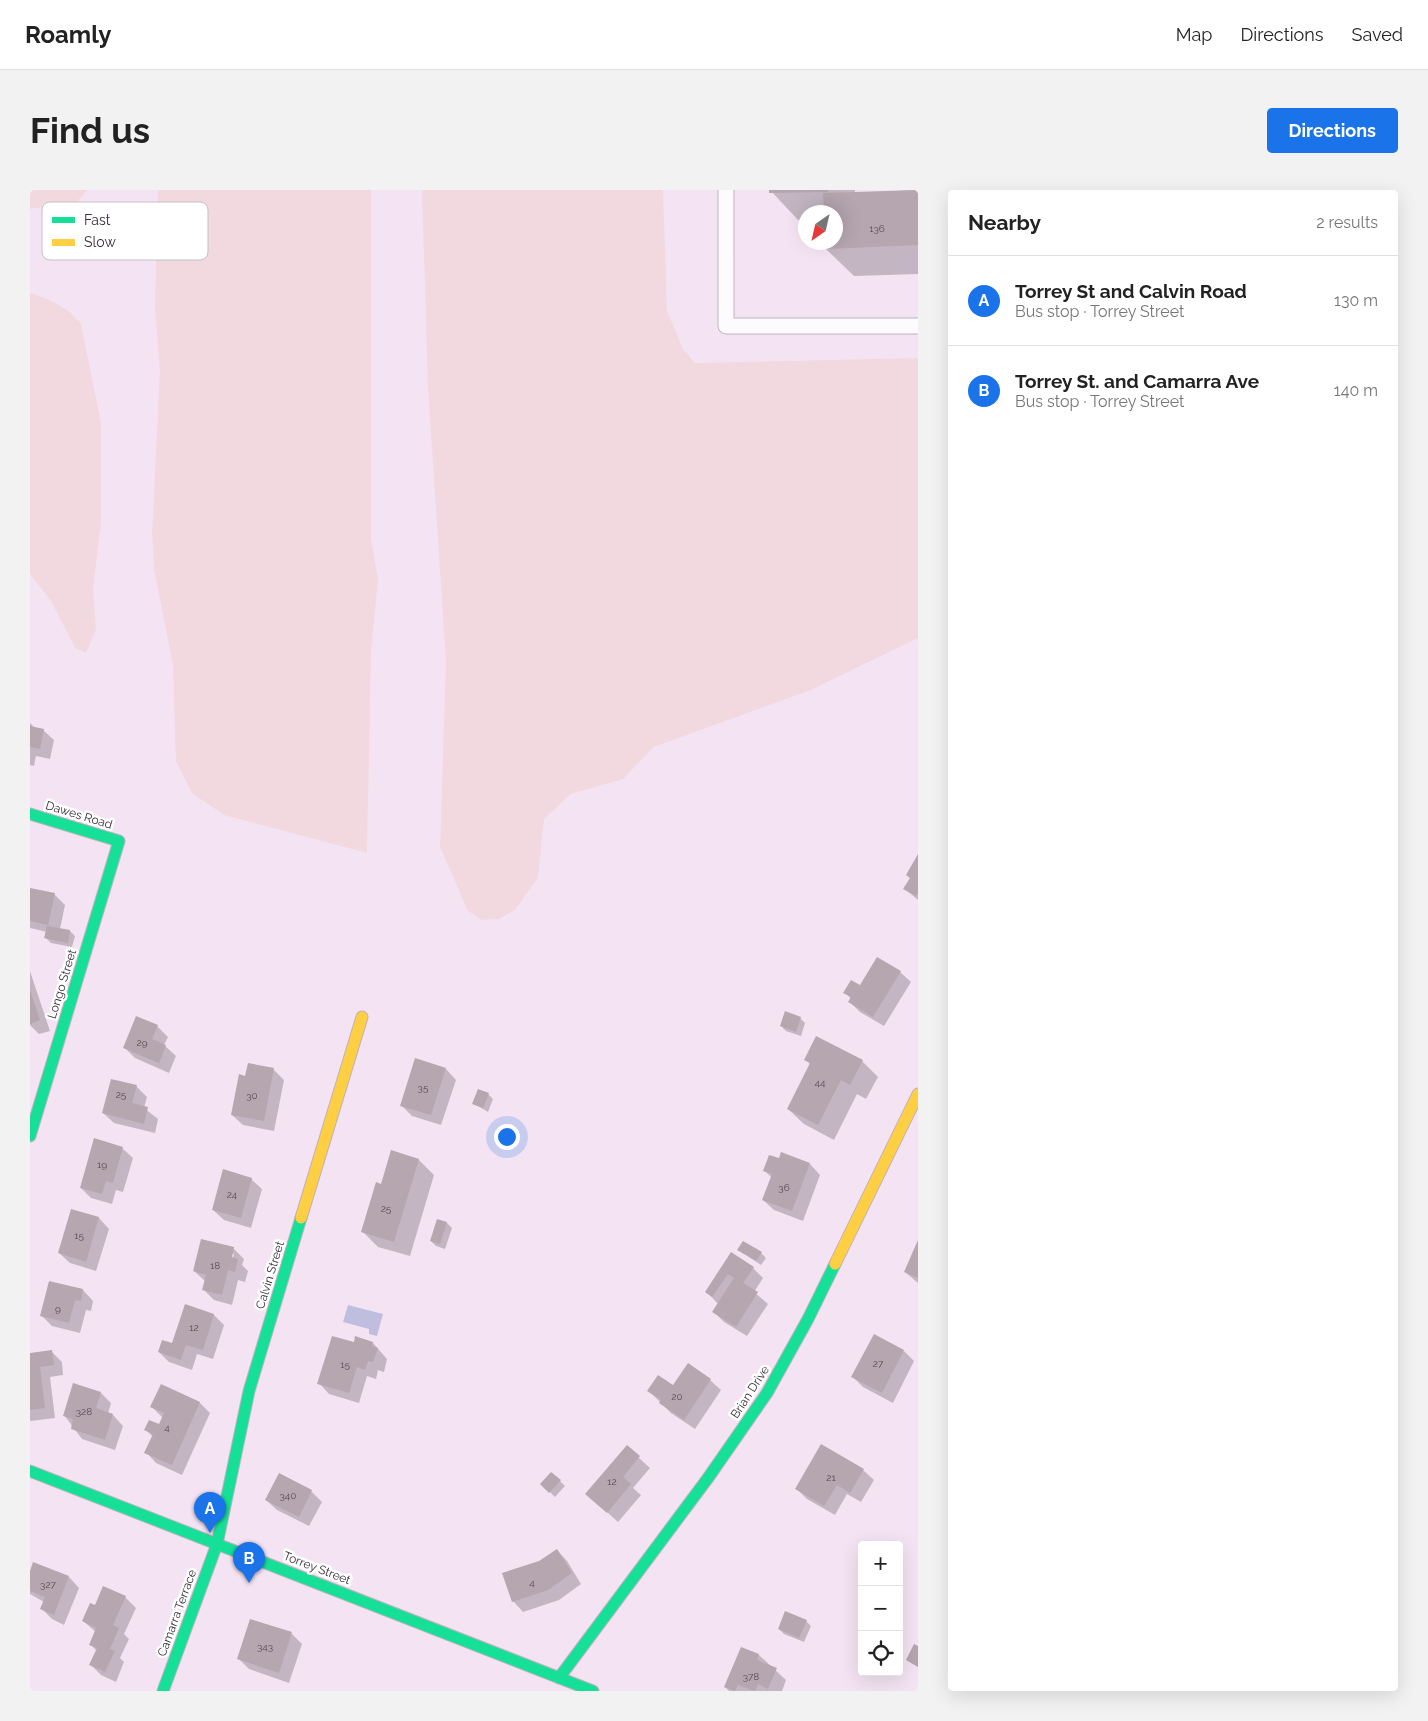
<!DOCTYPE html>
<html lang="en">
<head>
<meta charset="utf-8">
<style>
  :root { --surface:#fff; --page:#f2f2f2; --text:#222; --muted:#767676; --line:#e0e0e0; --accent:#1a73e8 }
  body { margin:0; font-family:Raleway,sans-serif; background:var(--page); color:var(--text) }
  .controls { position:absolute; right:15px; bottom:15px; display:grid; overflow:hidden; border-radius:5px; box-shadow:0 5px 20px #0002 }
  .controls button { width:45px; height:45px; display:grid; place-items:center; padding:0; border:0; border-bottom:1px solid var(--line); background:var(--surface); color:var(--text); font:25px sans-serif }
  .compass { position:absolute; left:768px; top:15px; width:45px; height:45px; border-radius:50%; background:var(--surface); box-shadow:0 5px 20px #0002; rotate:214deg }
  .you { position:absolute; left:476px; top:946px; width:18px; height:18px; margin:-12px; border:4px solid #fff; border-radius:50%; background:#1a73e8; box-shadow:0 0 0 8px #1a73e833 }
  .badge { display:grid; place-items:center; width:32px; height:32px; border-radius:50%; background:var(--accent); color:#fff; font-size:16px; font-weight:700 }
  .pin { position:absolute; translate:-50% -41px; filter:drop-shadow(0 1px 2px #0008) }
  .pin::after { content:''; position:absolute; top:26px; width:18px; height:15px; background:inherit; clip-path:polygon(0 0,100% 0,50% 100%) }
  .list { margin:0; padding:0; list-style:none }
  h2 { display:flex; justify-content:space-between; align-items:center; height:65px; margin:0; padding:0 20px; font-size:21px }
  h2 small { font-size:16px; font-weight:400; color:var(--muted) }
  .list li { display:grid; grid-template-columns:32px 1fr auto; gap:15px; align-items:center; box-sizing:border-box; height:90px; padding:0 20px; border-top:1px solid var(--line) }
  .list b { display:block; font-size:19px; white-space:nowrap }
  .list p { margin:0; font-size:16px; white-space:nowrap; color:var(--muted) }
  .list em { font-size:16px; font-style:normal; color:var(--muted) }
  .icon { flex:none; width:28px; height:28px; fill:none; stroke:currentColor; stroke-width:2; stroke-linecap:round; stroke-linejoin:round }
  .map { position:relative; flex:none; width:888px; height:1501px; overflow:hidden; border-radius:5px }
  header { display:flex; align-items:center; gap:30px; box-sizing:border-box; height:70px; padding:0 25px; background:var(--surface); border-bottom:1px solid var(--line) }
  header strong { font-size:24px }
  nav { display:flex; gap:28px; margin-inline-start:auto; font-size:18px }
  .intro { display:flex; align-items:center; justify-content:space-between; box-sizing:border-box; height:120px; padding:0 30px }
  h1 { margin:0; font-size:35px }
  .button { padding:12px 22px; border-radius:5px; background:var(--accent); color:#fff; font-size:18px; font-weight:700 }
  main { display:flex; gap:30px; padding:0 30px }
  aside { flex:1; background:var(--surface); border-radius:5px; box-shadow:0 5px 20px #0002 }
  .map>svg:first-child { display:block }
</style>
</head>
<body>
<header>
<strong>Roamly</strong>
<nav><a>Map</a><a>Directions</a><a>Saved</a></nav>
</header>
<div class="intro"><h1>Find us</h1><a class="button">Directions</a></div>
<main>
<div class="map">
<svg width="888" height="1501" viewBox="0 0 888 1501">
  <rect width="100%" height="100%" fill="#f4e4f3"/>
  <path fill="#f2d9e0" d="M 0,0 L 57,0 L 47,12 L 0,19 Z
    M 128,0 L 341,0 L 341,349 L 348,389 L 341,462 L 337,663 L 194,625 L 162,603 L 146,571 L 143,475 L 124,379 L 122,343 L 130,182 L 125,117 Z
    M 392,0 L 633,0 L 637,121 L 653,159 L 665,173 L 888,168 L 888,448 L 781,500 L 624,557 L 593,589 L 541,604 L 514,629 L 508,688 L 485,720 L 469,729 L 452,730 L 438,721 L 410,657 L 416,471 L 398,198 Z
    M 0,103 C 20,109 38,117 51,134 L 71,233 L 71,332 L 63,399 L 66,440 L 56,463 L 45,458 L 21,411 L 0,384 Z"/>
  <path fill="#c0bede" d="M 318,1115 L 353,1124 L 347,1146 L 339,1144 L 339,1139 L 313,1132 Z"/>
  <path fill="#0003" fill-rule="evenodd" d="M 740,0 L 825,0 L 825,3 L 888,0 L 888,84 L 824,86 L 796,59 L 806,52 L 806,22 L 776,22 L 776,30 L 768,30 Z
    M 0,533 L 5,538 L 13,540 L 24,550 L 20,569 L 6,566 L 4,576 L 0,575 Z
    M 888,667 L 888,710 L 875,699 L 881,688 L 878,685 Z
    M 0,699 L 24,704 L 35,715 L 30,739 L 40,741 L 45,746 L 42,757 L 21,753 L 16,748 L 17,742 L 0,738 Z
    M 0,781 L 20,841 L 9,844 L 0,835 Z
    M 870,782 L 881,792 L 854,836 L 830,822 L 820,812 L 821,809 L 815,802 Z
    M 770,828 L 775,833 L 771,846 L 756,841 L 751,836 Z
    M 127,836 L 138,847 L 134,855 L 146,866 L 139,883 L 105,868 L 95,858 Z
    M 776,870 L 832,871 L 848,887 L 836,909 L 827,904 L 804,950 L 774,934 L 758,919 L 781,875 Z
    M 243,879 L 254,890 L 244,941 L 213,935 L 202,925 L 216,888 Z
    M 416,879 L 426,890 L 411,935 L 382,926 L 371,915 Z
    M 106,896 L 117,907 L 114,918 L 128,929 L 125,943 L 84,933 L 73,923 Z
    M 458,904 L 463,909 L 458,922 L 443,913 Z
    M 92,958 L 103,968 L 93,1002 L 86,1000 L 82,1014 L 61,1008 L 51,998 Z
    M 752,964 L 780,974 L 790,985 L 773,1031 L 744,1020 L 733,1010 L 742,988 L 735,981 L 750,970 Z
    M 389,970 L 404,985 L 380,1066 L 348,1057 L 332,1041 L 351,995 Z
    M 221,989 L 232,999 L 221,1038 L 194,1030 L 183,1020 Z
    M 42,1020 L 69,1028 L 79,1039 L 66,1081 L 40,1073 L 29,1063 Z
    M 408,1030 L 417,1033 L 422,1038 L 415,1059 L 406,1056 L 401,1051 Z
    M 888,1053 L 888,1093 L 875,1082 Z
    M 203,1058 L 214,1069 L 212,1075 L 218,1081 L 215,1092 L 208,1090 L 202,1115 L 184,1110 L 173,1099 L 175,1091 L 164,1081 ZM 201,1064 L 204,1064 L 201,1074 Z
    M 709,1060 L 731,1063 L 736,1068 L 731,1075 Z
    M 701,1064 L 723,1078 L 733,1088 L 724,1102 L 738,1114 L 717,1146 L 694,1132 L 683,1121 L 688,1114 L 677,1102 Z
    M 53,1100 L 63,1111 L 61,1121 L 56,1120 L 50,1143 L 22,1136 L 12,1126 Z
    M 155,1116 L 184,1125 L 194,1135 L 183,1169 L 167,1164 L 162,1180 L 139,1172 L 129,1162 L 143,1155 Z
    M 343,1153 L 357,1169 L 354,1182 L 348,1180 L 346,1189 L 337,1186 L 329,1213 L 299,1204 L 289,1193 Z
    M 21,1161 L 32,1172 L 33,1185 L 20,1187 L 25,1228 L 0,1231 L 0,1164 Z
    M 874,1161 L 884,1171 L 863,1213 L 833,1197 L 823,1187 Z
    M 680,1190 L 691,1200 L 665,1239 L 641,1223 L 619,1201 Z
    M 131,1195 L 170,1213 L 180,1223 L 152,1285 L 126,1273 L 116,1262 L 123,1247 L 116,1240 L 129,1236 L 133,1228 L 122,1217 Z
    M 71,1203 L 81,1213 L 78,1224 L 83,1225 L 93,1236 L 85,1260 L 52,1249 L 34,1225 Z
    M 597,1257 L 620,1278 L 603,1298 L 611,1305 L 588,1332 L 557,1304 Z
    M 833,1280 L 844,1290 L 831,1312 L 817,1304 L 805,1325 L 777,1309 L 767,1299 Z
    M 522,1283 L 535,1296 L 525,1307 L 512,1294 Z
    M 281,1301 L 292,1312 L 279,1336 L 247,1320 L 236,1310 Z
    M 527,1360 L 537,1371 L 551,1394 L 529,1410 L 493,1422 L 483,1411 L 510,1373 Z
    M 4,1374 L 39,1387 L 49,1398 L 34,1435 L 22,1429 L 12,1419 L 14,1412 L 0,1404 L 0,1384 Z
    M 95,1407 L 106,1418 L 94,1444 L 99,1449 L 90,1468 L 94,1472 L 86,1492 L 71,1485 L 61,1475 L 67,1461 L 60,1454 L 66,1442 L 53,1431 L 66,1417 Z
    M 221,1430 L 262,1444 L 272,1454 L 259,1493 L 219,1479 L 209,1469 Z
    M 776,1431 L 781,1436 L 774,1452 L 754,1444 L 749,1439 Z
    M 712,1458 L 729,1465 L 756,1490 L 752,1501 L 699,1501 L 695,1497 Z"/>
  <path fill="#b5a6b0" d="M 739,0 L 798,0 L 798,2 L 739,3 Z
    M 888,0 L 888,55 L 795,59 L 795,52 L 806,52 L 806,22 L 794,22 L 793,3 Z
    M 0,536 L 14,539 L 10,559 L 0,557 Z
    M 888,664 L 888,703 L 886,706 L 873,699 L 880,688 L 876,685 Z
    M 0,698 L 25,703 L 18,735 L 0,731 Z
    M 17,736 L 40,740 L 38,753 L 14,748 Z
    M 847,767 L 871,781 L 843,827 L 818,812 L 821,807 L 813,803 L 821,790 L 830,795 Z
    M 0,800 L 10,830 L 0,834 Z
    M 755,821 L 771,827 L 766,842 L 750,836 Z
    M 106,826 L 128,835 L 122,849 L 136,855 L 129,873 L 93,858 Z
    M 786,846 L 833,870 L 820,895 L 811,890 L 788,935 L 757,919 L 780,873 L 774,870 Z
    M 385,868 L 416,878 L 401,925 L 370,916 Z
    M 218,873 L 244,878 L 234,931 L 201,925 L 209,884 L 215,886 Z
    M 81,889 L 107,895 L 102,913 L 118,917 L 114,934 L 72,923 Z
    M 448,899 L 459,903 L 453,918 L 442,914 Z
    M 64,948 L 93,957 L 83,993 L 76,991 L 72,1004 L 50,998 Z
    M 361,960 L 389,969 L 364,1052 L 331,1042 L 346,992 L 351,994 Z
    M 751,962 L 780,973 L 762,1021 L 732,1010 L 742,984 L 733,981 L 739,965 L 749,968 Z
    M 193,979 L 222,988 L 211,1028 L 182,1020 Z
    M 41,1019 L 69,1027 L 56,1072 L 28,1063 Z
    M 407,1029 L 417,1032 L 410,1054 L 400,1051 Z
    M 171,1049 L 204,1057 L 202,1067 L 208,1069 L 205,1082 L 198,1080 L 192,1105 L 172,1100 L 176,1085 L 163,1081 Z
    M 888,1050 L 888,1088 L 874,1082 Z
    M 713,1051 L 732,1062 L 726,1071 L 707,1060 Z
    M 701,1062 L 724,1077 L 713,1093 L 728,1102 L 706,1137 L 682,1122 L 704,1088 L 698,1084 L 682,1107 L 675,1102 Z
    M 19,1091 L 53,1099 L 51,1111 L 45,1110 L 39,1133 L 10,1126 Z
    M 155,1114 L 184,1124 L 173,1160 L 156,1155 L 151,1170 L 128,1162 L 132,1150 L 142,1153 Z
    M 844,1144 L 874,1160 L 852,1203 L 821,1187 Z
    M 302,1146 L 324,1152 L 325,1146 L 343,1152 L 342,1156 L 348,1158 L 343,1172 L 338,1171 L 335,1180 L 327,1177 L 319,1203 L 287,1194 Z
    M 22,1160 L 24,1175 L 10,1177 L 15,1218 L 0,1220 L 0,1163 Z
    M 658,1173 L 681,1189 L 654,1230 L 629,1213 L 631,1210 L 617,1201 L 628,1185 L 643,1195 Z
    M 43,1193 L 71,1202 L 66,1218 L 83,1224 L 75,1250 L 41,1239 L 43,1229 L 33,1226 Z
    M 131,1194 L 170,1212 L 142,1275 L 114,1263 L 123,1244 L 114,1240 L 119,1230 L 129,1234 L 134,1223 L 120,1217 Z
    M 791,1254 L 834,1279 L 820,1303 L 807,1295 L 794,1316 L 765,1299 Z
    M 597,1255 L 610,1266 L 593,1287 L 601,1294 L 577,1323 L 555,1304 Z
    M 521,1282 L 531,1290 L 519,1303 L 510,1294 Z
    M 249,1283 L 282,1300 L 269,1327 L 235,1310 Z
    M 527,1359 L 542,1383 L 518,1400 L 482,1412 L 472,1383 L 509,1371 Z
    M 3,1372 L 39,1386 L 24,1425 L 10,1419 L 15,1407 L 0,1401 L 0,1381 Z
    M 73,1396 L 96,1406 L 83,1435 L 89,1438 L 80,1459 L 85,1461 L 75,1482 L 59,1475 L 67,1458 L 59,1455 L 66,1438 L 52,1431 L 60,1413 L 65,1415 Z
    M 755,1421 L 777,1430 L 769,1448 L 748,1439 Z
    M 220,1429 L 262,1442 L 249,1483 L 207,1469 Z
    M 884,1454 L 888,1456 L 888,1477 L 876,1470 Z
    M 711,1457 L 729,1464 L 727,1470 L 747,1478 L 738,1499 L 728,1494 L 725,1501 L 708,1495 L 705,1501 L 694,1497 Z"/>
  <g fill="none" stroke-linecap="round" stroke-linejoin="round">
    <g stroke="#bfb2be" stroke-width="17">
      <path id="lane" d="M 696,0 L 696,136 L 888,136"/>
    </g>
    <g stroke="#bfb2be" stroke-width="13">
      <path id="fast" d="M 0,624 L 89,651 L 0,946
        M 0,1281 L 563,1501
        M 529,1488 L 678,1288 L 737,1203 L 778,1129 L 805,1074
        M 133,1501 L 187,1354 L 219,1201 L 271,1028"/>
    </g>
    <g stroke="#bfb2be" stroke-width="13">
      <path id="slow" d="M 271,1028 L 332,827
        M 805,1074 L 888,904"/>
    </g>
    <use href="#lane" stroke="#fdfbfd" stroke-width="15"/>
    <use href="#fast" stroke="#16e098" stroke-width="11"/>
    <use href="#slow" stroke="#ffcf43" stroke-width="11"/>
  </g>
  <g text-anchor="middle" stroke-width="5" stroke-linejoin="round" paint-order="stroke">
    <g font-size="10" fill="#564b55">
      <text x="847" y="42">136</text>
      <text x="112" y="856">29</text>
      <text x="790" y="896">44</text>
      <text x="393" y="901">35</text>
      <text x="91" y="908">25</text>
      <text x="222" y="909">30</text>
      <text x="72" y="978">19</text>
      <text x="754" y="1001">36</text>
      <text x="202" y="1008">24</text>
      <text x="356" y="1022">25</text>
      <text x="49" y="1049">15</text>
      <text x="185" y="1079">18</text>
      <text x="28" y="1122">9</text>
      <text x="164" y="1141">12</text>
      <text x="848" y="1177">27</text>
      <text x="315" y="1178">15</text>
      <text x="647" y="1210">20</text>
      <text x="54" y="1225">328</text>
      <text x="137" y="1241">4</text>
      <text x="801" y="1291">21</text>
      <text x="582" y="1295">12</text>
      <text x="258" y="1309">340</text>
      <text x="502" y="1396">4</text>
      <text x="18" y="1398">327</text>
      <text x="235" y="1460">343</text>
      <text x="721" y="1490">378</text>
    </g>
    <g font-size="12" fill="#372d37" stroke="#fff">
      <text transform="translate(49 625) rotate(17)" y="4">Dawes Road</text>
      <text transform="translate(32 794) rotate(-73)" y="4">Longo Street</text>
      <text transform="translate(240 1085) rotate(-73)" y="4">Calvin Street</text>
      <text transform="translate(720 1202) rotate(-57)" y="4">Brian Drive</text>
      <text transform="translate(287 1378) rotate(21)" y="4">Torrey Street</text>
      <text transform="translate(147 1423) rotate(-70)" y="4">Camarra Terrace</text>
    </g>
  </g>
  <rect x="12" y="12" width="166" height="58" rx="8" fill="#fff" stroke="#c3c0c3" stroke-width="1"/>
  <rect x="22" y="27" width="23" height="6" fill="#16e098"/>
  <rect x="22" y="49" width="23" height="7" fill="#ffcf43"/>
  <g font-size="14" fill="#372d37">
    <text x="54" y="35">Fast</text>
    <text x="54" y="57">Slow</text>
  </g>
</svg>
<div class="controls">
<button>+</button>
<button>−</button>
<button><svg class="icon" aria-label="locate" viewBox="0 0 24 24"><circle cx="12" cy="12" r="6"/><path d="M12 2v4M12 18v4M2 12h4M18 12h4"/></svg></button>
</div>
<svg class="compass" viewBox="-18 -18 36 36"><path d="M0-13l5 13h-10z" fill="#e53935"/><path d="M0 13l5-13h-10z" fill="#767676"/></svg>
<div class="you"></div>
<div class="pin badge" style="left:180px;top:1343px">A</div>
<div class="pin badge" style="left:219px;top:1393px">B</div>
</div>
<aside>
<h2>Nearby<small>2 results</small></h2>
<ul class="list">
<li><span class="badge">A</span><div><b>Torrey St and Calvin Road</b><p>Bus stop · Torrey Street</p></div><em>130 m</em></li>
<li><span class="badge">B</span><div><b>Torrey St. and Camarra Ave</b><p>Bus stop · Torrey Street</p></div><em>140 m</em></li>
</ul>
</aside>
</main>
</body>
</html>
